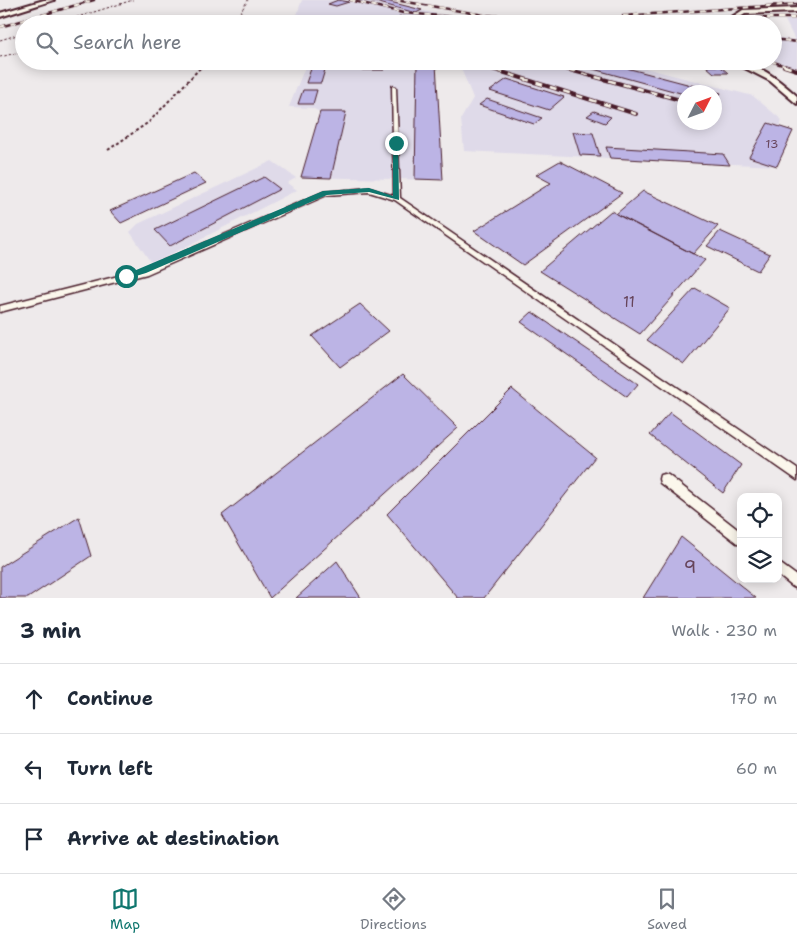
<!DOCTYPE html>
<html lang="en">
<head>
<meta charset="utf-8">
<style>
  :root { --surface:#fff; --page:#f6f6f7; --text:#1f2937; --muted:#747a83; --line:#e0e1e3; --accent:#0f766e }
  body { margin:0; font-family:"Shantell Sans",sans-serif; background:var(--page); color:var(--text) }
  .controls { position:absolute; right:15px; bottom:15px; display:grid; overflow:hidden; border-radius:10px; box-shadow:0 2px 12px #0003 }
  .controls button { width:45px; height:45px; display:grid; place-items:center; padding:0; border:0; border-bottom:1px solid var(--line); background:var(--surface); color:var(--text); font:25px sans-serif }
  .compass { position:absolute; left:677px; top:85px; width:45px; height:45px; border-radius:50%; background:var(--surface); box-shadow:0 2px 12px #0003; rotate:48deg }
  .stop { position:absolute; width:15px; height:15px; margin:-11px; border:4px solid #0f766e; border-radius:50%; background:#fff }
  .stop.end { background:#0f766e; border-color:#fff; box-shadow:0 1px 5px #0008 }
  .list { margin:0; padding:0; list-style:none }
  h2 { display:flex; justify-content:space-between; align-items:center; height:65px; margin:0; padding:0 20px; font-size:21px }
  h2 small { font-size:16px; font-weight:400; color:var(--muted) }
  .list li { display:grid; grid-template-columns:32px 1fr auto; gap:15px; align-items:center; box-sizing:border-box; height:70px; padding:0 20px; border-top:1px solid var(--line) }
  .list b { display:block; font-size:19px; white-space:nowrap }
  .list em { font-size:16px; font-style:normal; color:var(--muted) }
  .icon { flex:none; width:28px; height:28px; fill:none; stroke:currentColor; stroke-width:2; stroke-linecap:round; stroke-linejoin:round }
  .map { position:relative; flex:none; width:797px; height:598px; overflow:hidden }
  .search { position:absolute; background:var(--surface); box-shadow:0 2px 12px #0003; left:15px; right:15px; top:15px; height:55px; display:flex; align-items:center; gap:12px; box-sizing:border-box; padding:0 18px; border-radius:28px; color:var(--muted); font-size:19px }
  .sheet { height:275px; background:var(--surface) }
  nav { display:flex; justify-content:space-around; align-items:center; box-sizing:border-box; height:70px; border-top:1px solid var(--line); background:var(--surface); font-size:14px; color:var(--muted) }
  nav a { display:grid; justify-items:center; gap:2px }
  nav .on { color:var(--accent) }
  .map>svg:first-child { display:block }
</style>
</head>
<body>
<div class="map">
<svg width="797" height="598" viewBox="0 0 797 598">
  <rect width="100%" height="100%" fill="#eeeaeb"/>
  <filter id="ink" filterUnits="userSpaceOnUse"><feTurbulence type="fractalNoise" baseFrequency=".02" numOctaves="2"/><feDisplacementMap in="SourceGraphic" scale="10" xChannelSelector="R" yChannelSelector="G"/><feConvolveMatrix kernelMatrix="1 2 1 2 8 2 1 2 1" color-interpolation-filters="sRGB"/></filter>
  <g filter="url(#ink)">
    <path fill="#dfdae9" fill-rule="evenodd" d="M 302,0 L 382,0 L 432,13 L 454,16 L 452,19 L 471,24 L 327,24 L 297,14 Z
      M 785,20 L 797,20 L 797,69 L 773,61 L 773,37 L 795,40 Z
      M 444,61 L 618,61 L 753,96 L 782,120 L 780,127 L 793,131 L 777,166 L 464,151 L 461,119 L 473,98 L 460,66 ZM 684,92 L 714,92 L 714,122 L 684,122 Z
      M 307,62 L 436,64 L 443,180 L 301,177 L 320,112 L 312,108 L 289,107 Z
      M 272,161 L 296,178 L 287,183 L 297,190 L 152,264 L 130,232 L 138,224 Z"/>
    <path fill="#bcb4e5" stroke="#4a1f2b" d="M 338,0 L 349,2 L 336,6 L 328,4 Z
      M 368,0 L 382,0 L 422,10 L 416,13 Z
      M 564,61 L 600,61 L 721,93 L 715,102 L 714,92 L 684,94 Z
      M 313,63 L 327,63 L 321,83 L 306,83 Z
      M 337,63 L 385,63 L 384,70 L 335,70 Z
      M 417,64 L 436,64 L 443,180 L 415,179 Z
      M 706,66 L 720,66 L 728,73 L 714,73 Z
      M 507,79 L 564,97 L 549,110 L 490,91 Z
      M 303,90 L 317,90 L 313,104 L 298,104 Z
      M 487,99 L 542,118 L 534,124 L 479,105 Z
      M 594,111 L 611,117 L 605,123 L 587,116 Z
      M 320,112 L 346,112 L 331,178 L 301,177 Z
      M 768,123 L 793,131 L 777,166 L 749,157 Z
      M 573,132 L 593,133 L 600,156 L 580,155 Z
      M 606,147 L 723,154 L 730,165 L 610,158 Z
      M 560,161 L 622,193 L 523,265 L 474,231 L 551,183 L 536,175 Z
      M 194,173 L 206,183 L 121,223 L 110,211 Z
      M 264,177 L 280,189 L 170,246 L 155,230 Z
      M 643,191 L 718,226 L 693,254 L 616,214 Z
      M 611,211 L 705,260 L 640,334 L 540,271 Z
      M 720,231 L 770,254 L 758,271 L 707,246 Z
      M 695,288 L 730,308 L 684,364 L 647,340 Z
      M 360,304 L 389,331 L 340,367 L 312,336 Z
      M 532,312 L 638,384 L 627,397 L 521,322 Z
      M 403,374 L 458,428 L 270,598 L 222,515 Z
      M 512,389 L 595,457 L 484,598 L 458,598 L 387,514 Z
      M 670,412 L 741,465 L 723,493 L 650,435 Z
      M 79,517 L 91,556 L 28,598 L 0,598 L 0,567 Z
      M 681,537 L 756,598 L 643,598 Z
      M 337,561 L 361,598 L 296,598 Z"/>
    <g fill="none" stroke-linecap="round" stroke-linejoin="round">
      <g stroke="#4a1f2b" stroke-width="3">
        <path id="service" d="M 392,86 L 396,87 L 400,198 L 797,469 L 797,480 L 395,200 L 369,192 L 327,195 L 147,274 L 0,312 L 0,306 L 142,270 L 324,192 L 369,188 L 394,196 Z
          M 664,474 L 668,475 L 741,532 L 741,544 L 737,543 L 660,483 L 659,479 L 660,475 Z
          M 778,562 L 797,576 L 797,589 L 793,587 L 778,575 Z"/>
      </g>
      <g stroke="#4a1f2b" stroke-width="4">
        <path id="minor" d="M 44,0 L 54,0 L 0,17 L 0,13 Z
          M 797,8 L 797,12 L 745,14 L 729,24 L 721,24 L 743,10 Z
          M 731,61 C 757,61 779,80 797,96 L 797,104 L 770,81 Z"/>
      </g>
      <path stroke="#4a1f2b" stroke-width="1" stroke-dasharray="2.5 2" stroke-linecap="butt" d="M 55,24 L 133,0
        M 178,24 L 238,14
        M 233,24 L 248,0
        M 0,40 L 24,33
        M 0,57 L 24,51
        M 200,67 L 206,61"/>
      <path stroke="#4a1f2b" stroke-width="2" stroke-dasharray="3 2.5" stroke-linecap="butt" d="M 108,150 L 149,122 L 202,66"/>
      <use href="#service" fill="#fbf7ec" fill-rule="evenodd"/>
      <use href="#minor" fill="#fbf7ec" fill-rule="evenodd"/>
      <g stroke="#4a1f2b" stroke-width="2.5">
        <path id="rail-far1" d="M 350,0 L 403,13 L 453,17
          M 395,0 L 484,15 L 639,24
          M 623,16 L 797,4
          M 400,17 L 421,24
          M 701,18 L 797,18
          M 641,22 L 665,24
          M 0,27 L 94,0
          M 773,39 L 797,42
          M 468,61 L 487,67
          M 538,61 L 560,67
          M 771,61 L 788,67"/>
      </g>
      <g stroke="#4a1f2b" stroke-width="4">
        <path id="rail" d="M 483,66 L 636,114
          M 555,66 L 684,101
          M 784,66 L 797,70
          M 714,104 L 719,105"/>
      </g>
      <use href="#rail-far1" stroke="#fbf7ec" stroke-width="2" stroke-dasharray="5.5" stroke-linecap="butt"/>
      <use href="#rail" stroke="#fbf7ec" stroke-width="2.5" stroke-dasharray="7" stroke-linecap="butt"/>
    </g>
  </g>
  <path fill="#0f766e" d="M 396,141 L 398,143 L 399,200 L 369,192 L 327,195 L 146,273 L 126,279 L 122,276 L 323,191 L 369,188 L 393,196 L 393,143 Z"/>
  <g text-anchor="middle" stroke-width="4" stroke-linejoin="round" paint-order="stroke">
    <g font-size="12" fill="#66445a">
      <text x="772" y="148">13</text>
    </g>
    <g font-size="15" fill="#66445a">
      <text x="629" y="307">11</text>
    </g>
    <g font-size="18" fill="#66445a">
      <text x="690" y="573">9</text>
    </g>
  </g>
</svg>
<div class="controls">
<button><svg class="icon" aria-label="locate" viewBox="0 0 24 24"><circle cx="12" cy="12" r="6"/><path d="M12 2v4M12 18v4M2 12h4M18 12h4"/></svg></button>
<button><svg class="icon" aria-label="layers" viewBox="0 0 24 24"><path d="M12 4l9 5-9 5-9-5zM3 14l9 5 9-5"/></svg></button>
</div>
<svg class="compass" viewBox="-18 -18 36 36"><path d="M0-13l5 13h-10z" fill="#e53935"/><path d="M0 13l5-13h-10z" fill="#747a83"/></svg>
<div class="stop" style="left:126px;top:276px"></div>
<div class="stop end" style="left:396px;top:143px"></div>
<div class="search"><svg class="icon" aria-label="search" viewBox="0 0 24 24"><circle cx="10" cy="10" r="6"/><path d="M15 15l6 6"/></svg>Search here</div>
</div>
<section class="sheet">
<h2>3 min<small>Walk · 230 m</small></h2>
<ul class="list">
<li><svg class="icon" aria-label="ahead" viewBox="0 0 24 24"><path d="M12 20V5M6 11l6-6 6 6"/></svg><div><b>Continue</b></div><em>170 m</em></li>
<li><svg class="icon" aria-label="left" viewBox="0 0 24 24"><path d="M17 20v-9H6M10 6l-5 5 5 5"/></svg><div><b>Turn left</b></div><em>60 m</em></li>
<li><svg class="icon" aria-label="arrive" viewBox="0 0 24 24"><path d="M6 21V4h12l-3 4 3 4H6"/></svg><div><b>Arrive at destination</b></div></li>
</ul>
</section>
<nav>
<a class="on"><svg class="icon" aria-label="map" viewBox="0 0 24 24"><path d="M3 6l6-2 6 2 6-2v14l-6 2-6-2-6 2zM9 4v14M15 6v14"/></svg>Map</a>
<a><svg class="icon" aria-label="directions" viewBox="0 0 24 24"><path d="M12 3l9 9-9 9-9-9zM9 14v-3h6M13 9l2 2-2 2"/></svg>Directions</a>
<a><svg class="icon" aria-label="saved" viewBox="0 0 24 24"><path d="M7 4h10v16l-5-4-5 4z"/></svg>Saved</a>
</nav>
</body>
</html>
